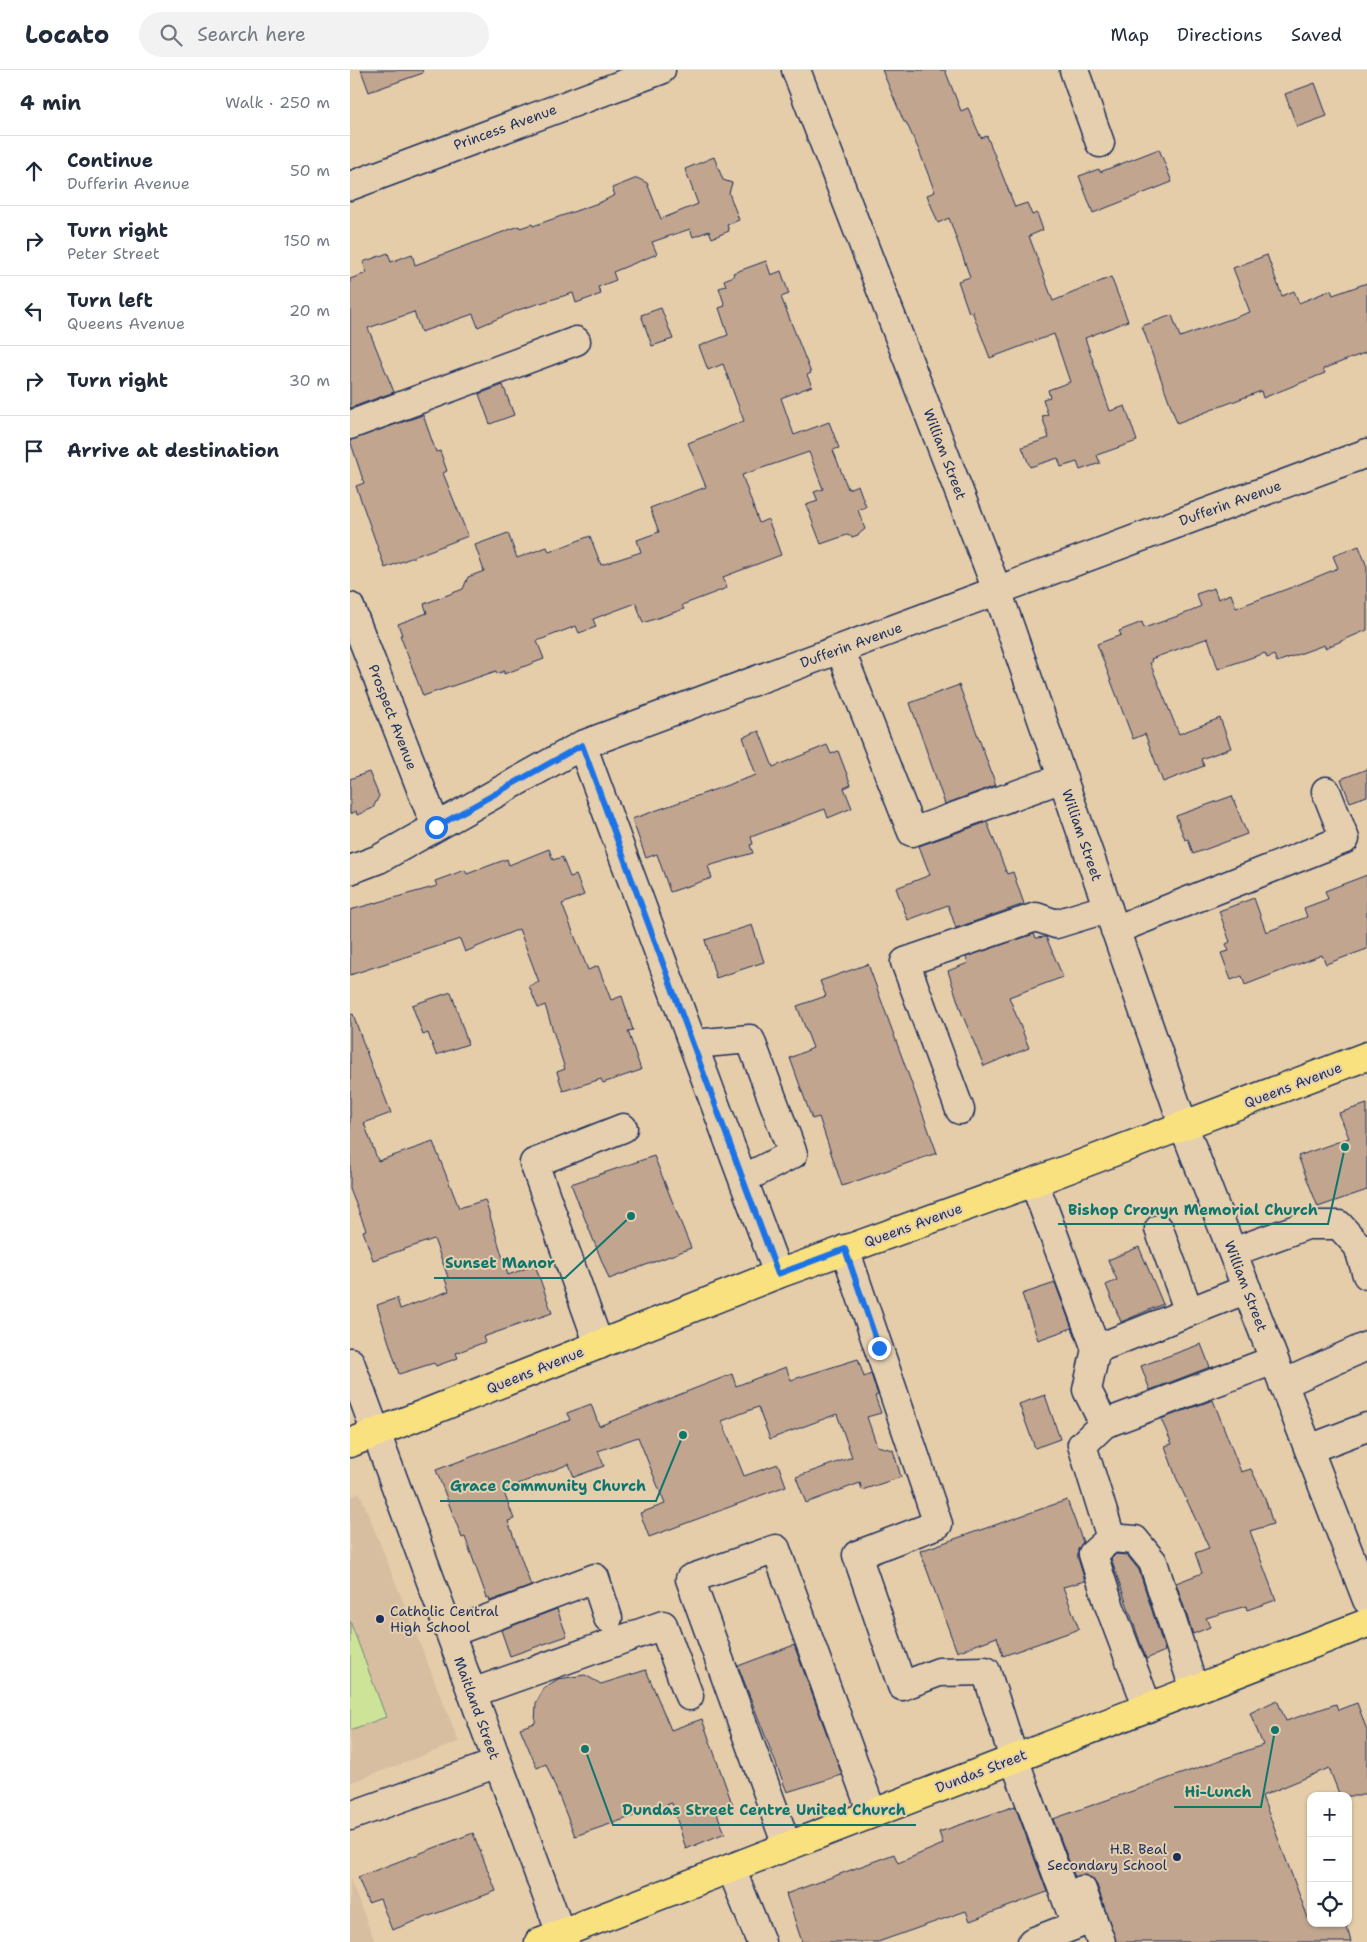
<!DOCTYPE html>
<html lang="en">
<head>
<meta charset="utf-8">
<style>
  :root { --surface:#fff; --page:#f2f2f3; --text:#1f2937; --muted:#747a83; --line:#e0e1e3 }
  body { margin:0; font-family:"Shantell Sans",sans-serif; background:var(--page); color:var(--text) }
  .controls { position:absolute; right:15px; bottom:15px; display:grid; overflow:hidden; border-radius:10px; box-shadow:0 1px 4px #0004 }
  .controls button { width:45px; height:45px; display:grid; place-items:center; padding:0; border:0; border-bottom:1px solid var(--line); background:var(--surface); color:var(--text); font:25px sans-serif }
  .stop { position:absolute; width:15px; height:15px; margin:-11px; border:4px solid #1a73e8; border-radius:50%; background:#fff }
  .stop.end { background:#1a73e8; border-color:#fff; box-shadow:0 1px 5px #0008 }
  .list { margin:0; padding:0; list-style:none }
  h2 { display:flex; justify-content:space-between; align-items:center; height:65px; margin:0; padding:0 20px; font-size:21px }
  h2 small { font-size:16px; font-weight:400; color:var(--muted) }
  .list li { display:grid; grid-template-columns:32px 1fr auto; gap:15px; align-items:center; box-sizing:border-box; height:70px; padding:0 20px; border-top:1px solid var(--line) }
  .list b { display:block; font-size:19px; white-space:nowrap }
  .list p { margin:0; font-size:16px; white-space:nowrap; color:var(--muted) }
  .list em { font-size:16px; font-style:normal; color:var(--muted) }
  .icon { flex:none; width:28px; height:28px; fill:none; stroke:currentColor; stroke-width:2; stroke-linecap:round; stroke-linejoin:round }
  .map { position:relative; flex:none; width:1017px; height:1872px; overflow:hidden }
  header { display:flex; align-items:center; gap:30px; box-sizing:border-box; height:70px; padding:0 25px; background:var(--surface); border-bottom:1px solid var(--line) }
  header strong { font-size:24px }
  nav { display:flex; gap:28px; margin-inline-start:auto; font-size:18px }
  .search { width:350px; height:45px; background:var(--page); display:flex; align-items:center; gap:12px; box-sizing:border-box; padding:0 18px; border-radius:28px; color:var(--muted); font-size:19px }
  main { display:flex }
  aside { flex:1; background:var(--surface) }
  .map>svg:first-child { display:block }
</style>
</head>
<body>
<header>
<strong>Locato</strong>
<div class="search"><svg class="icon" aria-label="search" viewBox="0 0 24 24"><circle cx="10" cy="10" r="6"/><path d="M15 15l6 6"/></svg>Search here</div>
<nav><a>Map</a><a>Directions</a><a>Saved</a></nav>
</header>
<main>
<aside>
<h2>4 min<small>Walk · 250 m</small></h2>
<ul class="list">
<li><svg class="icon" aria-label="ahead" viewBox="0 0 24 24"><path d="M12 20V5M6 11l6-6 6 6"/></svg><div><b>Continue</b><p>Dufferin Avenue</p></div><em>50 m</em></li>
<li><svg class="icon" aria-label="right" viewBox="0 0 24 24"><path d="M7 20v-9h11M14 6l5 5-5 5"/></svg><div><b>Turn right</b><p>Peter Street</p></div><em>150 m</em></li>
<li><svg class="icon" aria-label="left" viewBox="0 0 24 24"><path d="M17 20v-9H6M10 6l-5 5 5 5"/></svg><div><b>Turn left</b><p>Queens Avenue</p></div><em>20 m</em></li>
<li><svg class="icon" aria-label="right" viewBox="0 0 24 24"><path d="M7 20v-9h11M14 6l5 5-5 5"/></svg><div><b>Turn right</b></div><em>30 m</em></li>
<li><svg class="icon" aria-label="arrive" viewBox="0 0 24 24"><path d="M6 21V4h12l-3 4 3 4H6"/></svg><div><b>Arrive at destination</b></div></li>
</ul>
</aside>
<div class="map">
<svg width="1017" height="1872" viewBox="0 0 1017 1872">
  <rect width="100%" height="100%" fill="#e6cdaa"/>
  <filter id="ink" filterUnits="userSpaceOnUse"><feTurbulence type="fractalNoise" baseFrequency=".02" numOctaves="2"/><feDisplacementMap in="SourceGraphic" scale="10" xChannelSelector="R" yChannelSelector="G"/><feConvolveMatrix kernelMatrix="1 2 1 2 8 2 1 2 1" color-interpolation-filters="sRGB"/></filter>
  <g filter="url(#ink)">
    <path fill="#d7bea1" d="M 10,1423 L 109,1672 L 0,1713 L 0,1427 Z
      M 0,1809 L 25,1872 L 0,1872 Z"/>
    <path fill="#cce398" stroke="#74897b" d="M 0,1551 L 36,1647 L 0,1660 Z"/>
    <path fill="#c1a58f" stroke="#1b2f5e" d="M 11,0 L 72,0 L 73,3 L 19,22 Z
      M 532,0 L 595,0 L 611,41 L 618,38 L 631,68 L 637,66 L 665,137 L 677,133 L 682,145 L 687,143 L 693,160 L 679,166 L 703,231 L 761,207 L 778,251 L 735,268 L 760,341 L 775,336 L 787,371 L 747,385 L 750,393 L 730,400 L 727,392 L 711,397 L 708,388 L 680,397 L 672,377 L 699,368 L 692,346 L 698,345 L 693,329 L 700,327 L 698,320 L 720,312 L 704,264 L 640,288 L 622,241 L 619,243 L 608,211 L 620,207 L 599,148 L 588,153 L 577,125 L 585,122 L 568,78 L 556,52 L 554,52 Z
      M 965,13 L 977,46 L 947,57 L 935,24 Z
      M 809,79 L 822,112 L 743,143 L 729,106 L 749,99 L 750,102 Z
      M 364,87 L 373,110 L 382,113 L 379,123 L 389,150 L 377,155 L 379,161 L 362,168 L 359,161 L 343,167 L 340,159 L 302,172 L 307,184 L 263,202 L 266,210 L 248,217 L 251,224 L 226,233 L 223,223 L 168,240 L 128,257 L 123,244 L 71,262 L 64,242 L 18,258 L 44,322 L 0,338 L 0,209 L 17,203 L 13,192 L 38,183 L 41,192 L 62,184 L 65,195 L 169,156 L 170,158 L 182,154 L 183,156 L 251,132 L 265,125 L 262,118 L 287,108 L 297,113 L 311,149 L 348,134 L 335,99 Z
      M 917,185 L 932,226 L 944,221 L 949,233 L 981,220 L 983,225 L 1017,213 L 1017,282 L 973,299 L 975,303 L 913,328 L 911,321 L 827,353 L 792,256 L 822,245 L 830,267 L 900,242 L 883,198 Z
      M 416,191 L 421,205 L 431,201 L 439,224 L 431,227 L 461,303 L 457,305 L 462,316 L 431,328 L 444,365 L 479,352 L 489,378 L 483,380 L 498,419 L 508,415 L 516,437 L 508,440 L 515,459 L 508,465 L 502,467 L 497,465 L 471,474 L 456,435 L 468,431 L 464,422 L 473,419 L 459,382 L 392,405 L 409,453 L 418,449 L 431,485 L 373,507 L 377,518 L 332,535 L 334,539 L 293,553 L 286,533 L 243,549 L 246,557 L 229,563 L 226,556 L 187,571 L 194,589 L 154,604 L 154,601 L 147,604 L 146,601 L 73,626 L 50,565 L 52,565 L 48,554 L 77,543 L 74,534 L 113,519 L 118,507 L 134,501 L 125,475 L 158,463 L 167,488 L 197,477 L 199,482 L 240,466 L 251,495 L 291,482 L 287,470 L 309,462 L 300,438 L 356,417 L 338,373 L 394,351 L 373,294 L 358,300 L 349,276 L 378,265 L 369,238 L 375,236 L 369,218 L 376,216 L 374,210 L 384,206 L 383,203 Z
      M 311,238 L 323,269 L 302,276 L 291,245 Z
      M 153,315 L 164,345 L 140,354 L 129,324 Z
      M 73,345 L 86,382 L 90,381 L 97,401 L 93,403 L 118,466 L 35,498 L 6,416 L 14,413 L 0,370 Z
      M 1009,476 L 1017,497 L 1017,560 L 975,578 L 974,575 L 927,592 L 924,585 L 917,588 L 915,583 L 868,599 L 858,568 L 801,589 L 802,592 L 800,593 L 829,664 L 870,648 L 881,678 L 851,689 L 854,696 L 813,712 L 795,664 L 783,669 L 747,574 L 771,565 L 769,561 L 792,552 L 794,558 L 842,541 L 851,536 L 846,524 L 864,518 L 868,529 L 881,524 L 886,538 L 945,516 L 988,498 L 983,486 Z
      M 609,615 L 646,715 L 595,734 L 560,633 Z
      M 409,661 L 423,697 L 477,675 L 481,684 L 488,681 L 501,715 L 494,718 L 502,738 L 478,748 L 475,739 L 401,767 L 403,774 L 400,775 L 403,783 L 358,796 L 362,808 L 320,822 L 307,784 L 296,788 L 282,749 L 406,705 L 393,667 Z
      M 1017,699 L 1017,726 L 1000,732 L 991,709 Z
      M 19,702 L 29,726 L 23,738 L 7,745 L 6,741 L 0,744 L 0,709 Z
      M 882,726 L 897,764 L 843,784 L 838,769 L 835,770 L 826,746 Z
      M 637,752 L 657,804 L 663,802 L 674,834 L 606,858 L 598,835 L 558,850 L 546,818 L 580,805 L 569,776 Z
      M 199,779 L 203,790 L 212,787 L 220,807 L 226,805 L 234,825 L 212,834 L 238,900 L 248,896 L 261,930 L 272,926 L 283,960 L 278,961 L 291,1000 L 253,1013 L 251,1009 L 213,1021 L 207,1002 L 215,999 L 195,935 L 188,938 L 179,916 L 189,912 L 169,859 L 115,882 L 110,869 L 0,905 L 0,840 L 87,816 L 85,811 L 115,800 L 117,804 L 157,789 L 159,795 Z
      M 1017,805 L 1017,879 L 976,894 L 972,885 L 895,915 L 892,906 L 881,910 L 871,883 L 879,881 L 876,874 L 880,872 L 869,841 L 904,828 L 916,862 L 957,847 L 954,838 L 978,829 L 975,821 Z
      M 402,855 L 414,892 L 366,908 L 355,870 Z
      M 684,864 L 686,868 L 696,867 L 713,907 L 659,927 L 679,978 L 634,996 L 612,944 L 598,901 L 618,893 L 616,887 Z
      M 518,894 L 587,1083 L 492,1116 L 469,1047 L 462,1049 L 440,988 L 463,978 L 447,936 L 476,926 L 470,911 Z
      M 101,922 L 118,974 L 86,985 L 78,963 L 73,965 L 62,935 Z
      M 3,944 L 26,1009 L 28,1009 L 41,1043 L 14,1053 L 28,1091 L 83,1072 L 109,1138 L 135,1130 L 158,1205 L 185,1195 L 202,1243 L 133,1267 L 135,1272 L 106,1283 L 108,1288 L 86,1296 L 84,1293 L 49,1304 L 27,1235 L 47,1228 L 50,1239 L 99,1221 L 95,1209 L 98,1207 L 84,1169 L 23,1190 L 13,1161 L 16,1160 L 0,1119 L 0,945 Z
      M 1017,1034 L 1017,1120 L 968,1137 L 948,1086 L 999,1068 L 989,1043 Z
      M 304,1086 L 341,1178 L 259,1209 L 221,1114 Z
      M 789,1177 L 813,1234 L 771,1252 L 756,1215 L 767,1210 L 758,1190 Z
      M 705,1213 L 722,1258 L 688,1270 L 672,1224 Z
      M 851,1274 L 860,1297 L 800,1320 L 791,1296 Z
      M 508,1289 L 514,1307 L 521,1304 L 528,1325 L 525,1326 L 531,1343 L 517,1347 L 527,1376 L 543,1380 L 551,1407 L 512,1420 L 510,1413 L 456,1433 L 446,1407 L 502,1387 L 487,1344 L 420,1369 L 408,1337 L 372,1351 L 394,1406 L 428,1394 L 436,1416 L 299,1467 L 290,1443 L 315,1434 L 288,1367 L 248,1381 L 254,1396 L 224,1407 L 219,1394 L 153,1420 L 164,1449 L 158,1451 L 181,1516 L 140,1531 L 139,1527 L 137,1528 L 115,1467 L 112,1468 L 86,1400 L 220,1350 L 217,1343 L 241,1334 L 249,1356 L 382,1304 L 386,1316 L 436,1297 L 441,1310 Z
      M 695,1325 L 710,1369 L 685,1378 L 669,1334 Z
      M 863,1330 L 891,1402 L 901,1399 L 915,1428 L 923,1454 L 900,1461 L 926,1530 L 897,1540 L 896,1536 L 856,1548 L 860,1557 L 843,1564 L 826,1513 L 852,1503 L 845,1483 L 859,1478 L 826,1407 L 815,1376 L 822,1374 L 811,1349 Z
      M 717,1430 L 733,1472 L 728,1479 L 728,1488 L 735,1511 L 713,1517 L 729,1559 L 653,1586 L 647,1567 L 607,1582 L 570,1481 Z
      M 766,1484 L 777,1485 L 789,1500 L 815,1581 L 796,1589 L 761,1489 Z
      M 207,1539 L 217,1566 L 160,1586 L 151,1560 Z
      M 444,1575 L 492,1705 L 437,1722 L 388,1596 Z
      M 296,1600 L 321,1660 L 352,1649 L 384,1739 L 367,1744 L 375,1763 L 336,1779 L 322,1733 L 225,1766 L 196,1694 L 187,1698 L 170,1658 L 185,1653 L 186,1633 L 194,1618 L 208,1609 L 235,1605 L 251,1614 Z
      M 927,1630 L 936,1651 L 986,1634 L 988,1640 L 1007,1633 L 1017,1660 L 1017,1723 L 1009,1726 L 990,1726 L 979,1698 L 912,1726 L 960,1853 L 996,1853 L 1001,1872 L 766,1872 L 747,1815 L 742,1808 L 735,1805 L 725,1807 L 703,1749 L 913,1675 L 900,1643 Z
      M 665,1736 L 697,1822 L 620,1851 L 616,1841 L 528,1872 L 452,1872 L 436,1824 L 544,1784 L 548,1793 L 593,1774 L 589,1762 Z
      M 123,1763 L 146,1821 L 42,1860 L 30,1829 L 18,1833 L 8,1807 Z"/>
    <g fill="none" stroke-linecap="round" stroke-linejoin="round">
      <g stroke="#1b2f5e" stroke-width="31">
        <path id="minor" d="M 446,0 L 647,520 L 834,1057 L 1017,1530
          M 724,0 L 750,73
          M 0,116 L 311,0
          M 0,355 L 226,271
          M 0,537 L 86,757
          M 490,579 L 562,762 L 713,708
          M 232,675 L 428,1204
          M 0,800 L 29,789 L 232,675 L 1017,383
          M 765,860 L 995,769 L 976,721
          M 343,974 L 400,969 L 443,1084 L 393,1109
          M 610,1040 L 555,892 L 686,847 L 706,854 L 758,838
          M 684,1112 L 746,1279 L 897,1219
          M 809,1159 L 839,1242
          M 495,1179 L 588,1454 L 507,1485 L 552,1616 L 589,1602 L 636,1601 L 664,1689 L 726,1855 L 682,1872
          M 883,1182 L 957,1155 L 989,1155 L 1008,1176 L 1017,1205
          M 249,1275 L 184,1093 L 273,1058
          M 746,1279 L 737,1320 L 754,1354 L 732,1375 L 761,1468
          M 0,1292 L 214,1872
          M 933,1314 L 1017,1276
          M 754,1354 L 924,1290
          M 959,1379 L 1017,1357
          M 100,1563 L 245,1508 L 258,1548
          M 122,1623 L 313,1555 L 339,1626
          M 798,1638 L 759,1535 L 743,1484 L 761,1468 L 785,1470 L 803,1492 L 844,1619
          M 0,1746 L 148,1693
          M 437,1776 L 340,1509 L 426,1479 L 522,1743
          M 381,1798 L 411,1872
          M 732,1820 L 751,1872"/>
      </g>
      <g stroke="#1b2f5e" stroke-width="31">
        <path id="major" d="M 0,1373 L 428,1204 L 684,1112 L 1017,986
          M 189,1872 L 1017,1553"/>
      </g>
      <use href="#minor" stroke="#e5cfae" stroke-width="28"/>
      <use href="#major" stroke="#fae180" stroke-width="28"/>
    </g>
  </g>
  <g fill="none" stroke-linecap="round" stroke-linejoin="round" filter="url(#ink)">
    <path stroke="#1a73e8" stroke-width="6" d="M 86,757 L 232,675 L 428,1204 L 495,1179 L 529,1278"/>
  </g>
  <g fill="#1b2f5e" stroke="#e5cfae" stroke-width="2">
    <circle cx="30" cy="1549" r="5"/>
    <circle cx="827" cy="1787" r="5"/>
  </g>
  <g text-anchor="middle" stroke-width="4" stroke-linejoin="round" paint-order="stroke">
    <g font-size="14" fill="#1b2f5e" stroke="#e5cfae">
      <text transform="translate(155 57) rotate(-20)" y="5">Princess Avenue</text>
      <text transform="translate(595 384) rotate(69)" y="5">William Street</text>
      <text transform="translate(880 433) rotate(-20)" y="5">Dufferin Avenue</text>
      <text transform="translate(501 575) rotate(-20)" y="5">Dufferin Avenue</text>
      <text transform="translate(43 647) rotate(69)" y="5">Prospect Avenue</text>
      <text transform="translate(732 765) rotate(71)" y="5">William Street</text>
      <text transform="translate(943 1015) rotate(-21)" y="5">Queens Avenue</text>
      <text transform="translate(563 1155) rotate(-20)" y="5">Queens Avenue</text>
      <text transform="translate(896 1216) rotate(69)" y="5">William Street</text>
      <text transform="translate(185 1300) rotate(-22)" y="5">Queens Avenue</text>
      <text transform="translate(127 1638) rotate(70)" y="5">Maitland Street</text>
      <text transform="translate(631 1701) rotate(-21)" y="5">Dundas Street</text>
    </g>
    <g font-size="14" fill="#1b2f5e" stroke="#e5cfae" text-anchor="start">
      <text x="40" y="1546">Catholic Central<tspan x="40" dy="16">High School</tspan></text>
      <text x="817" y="1784" text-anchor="end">H.B. Beal<tspan x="817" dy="16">Secondary School</tspan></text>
    </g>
  </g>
  <path fill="none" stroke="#0f766e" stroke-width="2" d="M995 1077L978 1154H708M281 1146L215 1208H84M333 1365L306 1431H90M925 1660L911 1737H824M235 1679L263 1755H566"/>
  <g fill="#0f766e" stroke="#e5cfae" stroke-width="2">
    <circle cx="995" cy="1077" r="5"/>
    <circle cx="281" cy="1146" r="5"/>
    <circle cx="333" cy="1365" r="5"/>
    <circle cx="925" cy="1660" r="5"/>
    <circle cx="235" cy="1679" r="5"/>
  </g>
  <g font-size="15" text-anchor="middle" font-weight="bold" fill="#0f766e" stroke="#e5cfae" stroke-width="4" stroke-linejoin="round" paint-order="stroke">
    <text x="843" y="1145">Bishop Cronyn Memorial Church</text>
    <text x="150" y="1198">Sunset Manor</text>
    <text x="198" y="1421">Grace Community Church</text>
    <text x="868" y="1727">Hi-Lunch</text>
    <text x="414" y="1745">Dundas Street Centre United Church</text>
  </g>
</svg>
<div class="controls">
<button>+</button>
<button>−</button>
<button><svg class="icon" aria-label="locate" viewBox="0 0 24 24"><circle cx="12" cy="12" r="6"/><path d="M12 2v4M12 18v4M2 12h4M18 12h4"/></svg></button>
</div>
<div class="stop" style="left:86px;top:757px"></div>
<div class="stop end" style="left:529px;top:1278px"></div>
</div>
</main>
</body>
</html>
